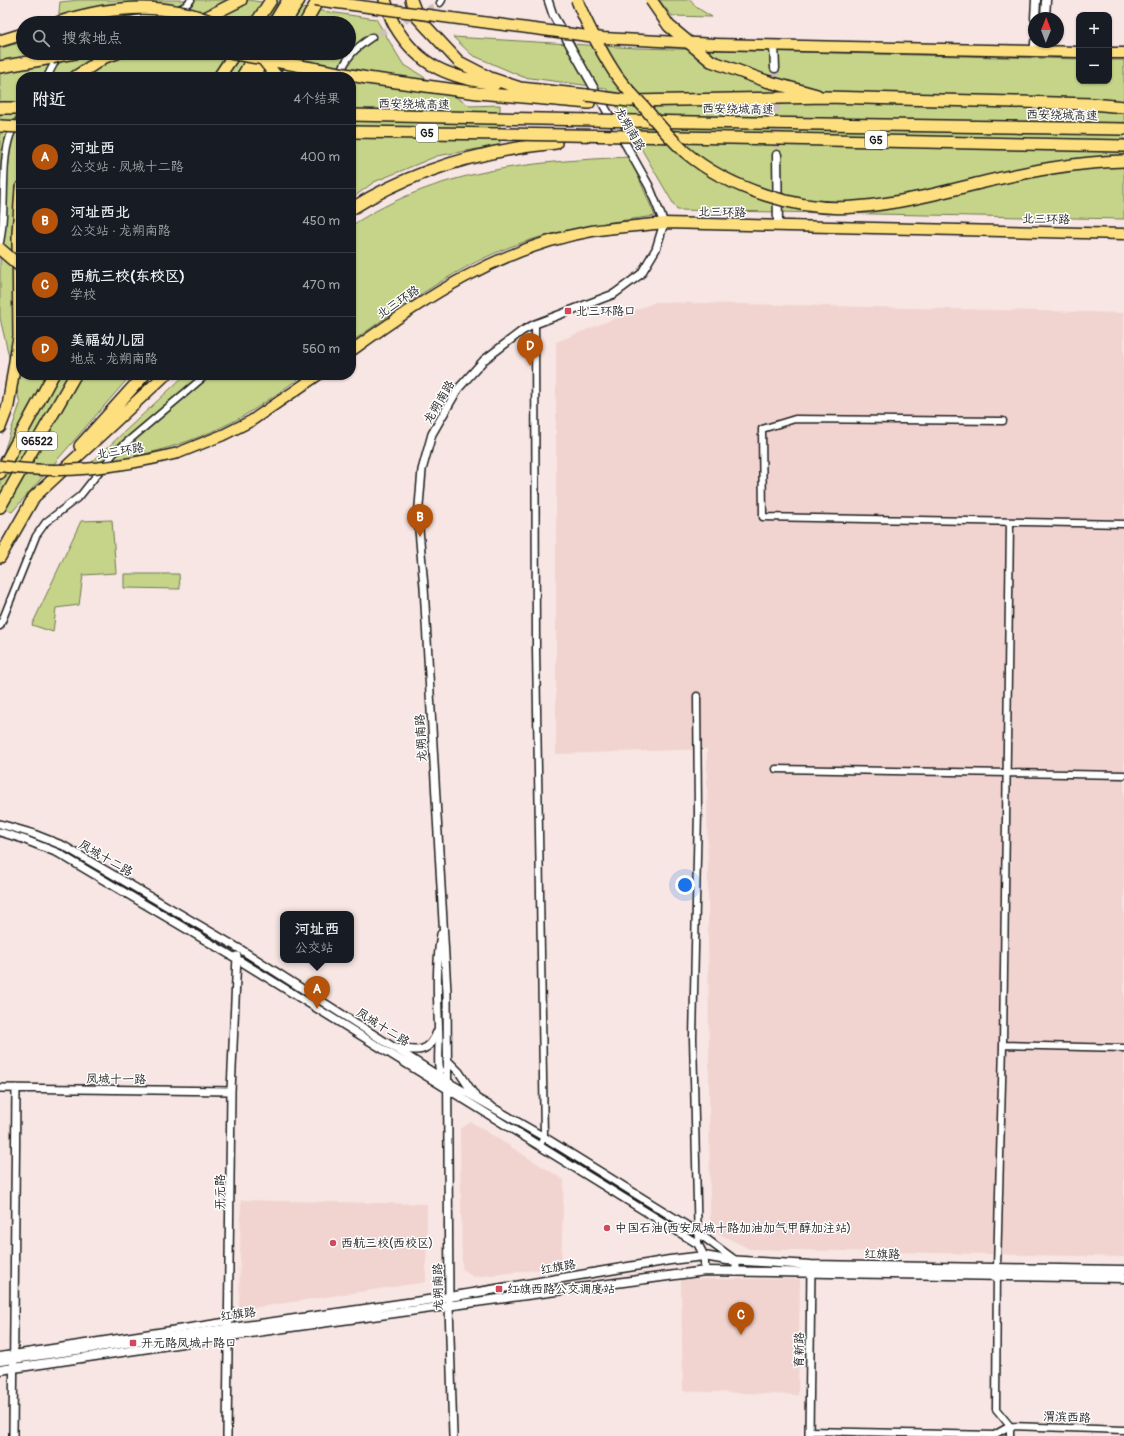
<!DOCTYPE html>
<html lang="zh">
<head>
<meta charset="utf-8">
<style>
  :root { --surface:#171b24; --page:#242831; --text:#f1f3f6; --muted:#9ea1a6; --line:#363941; --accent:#b45309 }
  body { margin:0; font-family:Pangolin,"LXGW WenKai TC",sans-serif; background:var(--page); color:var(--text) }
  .controls { position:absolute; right:12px; top:12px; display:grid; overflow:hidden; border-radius:8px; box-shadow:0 1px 3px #0004 }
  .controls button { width:36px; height:36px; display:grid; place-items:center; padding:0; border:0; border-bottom:1px solid var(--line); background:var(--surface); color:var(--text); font:20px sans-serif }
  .compass { position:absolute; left:1028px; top:12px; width:36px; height:36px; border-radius:50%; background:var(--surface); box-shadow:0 1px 3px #0004; rotate:1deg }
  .you { position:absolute; left:685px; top:885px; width:14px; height:14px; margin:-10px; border:3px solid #fff; border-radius:50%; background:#1a73e8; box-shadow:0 0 0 6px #1a73e833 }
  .badge { display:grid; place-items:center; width:26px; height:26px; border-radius:50%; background:var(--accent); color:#fff; font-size:13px; font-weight:700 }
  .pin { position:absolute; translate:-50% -33px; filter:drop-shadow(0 1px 2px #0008) }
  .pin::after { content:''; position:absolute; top:21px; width:14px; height:12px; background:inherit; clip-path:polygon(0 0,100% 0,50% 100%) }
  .popup { position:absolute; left:280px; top:911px; width:74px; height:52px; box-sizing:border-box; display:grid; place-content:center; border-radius:8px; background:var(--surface); filter:drop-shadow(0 1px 3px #0005); font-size:13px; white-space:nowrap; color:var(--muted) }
  .popup b { font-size:15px; color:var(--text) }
  .popup::after { content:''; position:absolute; left:50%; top:100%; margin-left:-8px; border:8px solid transparent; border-top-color:var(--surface) }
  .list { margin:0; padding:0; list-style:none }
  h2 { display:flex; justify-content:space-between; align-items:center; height:52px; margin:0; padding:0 16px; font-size:17px }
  h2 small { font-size:13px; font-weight:400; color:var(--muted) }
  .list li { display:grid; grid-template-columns:26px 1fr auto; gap:12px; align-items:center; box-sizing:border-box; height:64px; padding:0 16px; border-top:1px solid var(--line) }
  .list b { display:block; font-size:15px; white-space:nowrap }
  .list p { margin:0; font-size:13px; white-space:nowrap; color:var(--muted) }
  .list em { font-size:13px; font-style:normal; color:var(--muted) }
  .icon { flex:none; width:22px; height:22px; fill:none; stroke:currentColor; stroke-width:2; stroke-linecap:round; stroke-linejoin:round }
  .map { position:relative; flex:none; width:1124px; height:1436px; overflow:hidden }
  .search { position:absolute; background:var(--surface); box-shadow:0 1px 3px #0004; left:16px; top:16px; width:340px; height:44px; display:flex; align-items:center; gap:10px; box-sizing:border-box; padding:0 14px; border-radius:22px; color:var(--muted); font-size:15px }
  .panel { position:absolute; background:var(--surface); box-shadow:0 1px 3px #0004; left:16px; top:72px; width:340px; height:308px; border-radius:16px }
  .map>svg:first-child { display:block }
</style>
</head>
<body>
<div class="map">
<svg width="1124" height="1436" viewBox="0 0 1124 1436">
  <rect width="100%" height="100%" fill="#f7e6e3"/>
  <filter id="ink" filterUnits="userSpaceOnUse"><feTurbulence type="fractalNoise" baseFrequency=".025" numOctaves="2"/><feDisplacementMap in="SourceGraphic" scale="8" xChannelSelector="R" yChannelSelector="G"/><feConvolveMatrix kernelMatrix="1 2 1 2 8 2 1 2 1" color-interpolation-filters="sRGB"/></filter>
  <g filter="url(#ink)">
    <path fill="#f1d4cf" d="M 656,302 L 1124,313 L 1124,1257 L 749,1249 L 710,1229 L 707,749 L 556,754 L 556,342 Z
      M 471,1122 L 564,1180 L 561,1267 L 473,1277 L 462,1268 L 460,1129 Z
      M 241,1200 L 427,1204 L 426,1282 L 239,1310 Z
      M 681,1279 L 800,1279 L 798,1395 L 683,1391 Z"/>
    <path fill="#c5d489" stroke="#707852" d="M 79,0 L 248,0 L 376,19 L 403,64 L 470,106 L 500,105 L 500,145 L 437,156 L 374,182 L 351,199 L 351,77 L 21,77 L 21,375 L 131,375 L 12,512 L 0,506 L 0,463 L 20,404 L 0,318 L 0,48 L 23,42 L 23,53 L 349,53 L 349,23 L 58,23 L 60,2 Z
      M 659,0 L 691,0 L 696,7 L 712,17 L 672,16 Z
      M 453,37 L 636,48 L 1079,59 L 1079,81 L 1109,81 L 1109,60 L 1124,60 L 1124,219 L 677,210 L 606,88 L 523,77 L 472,55 Z
      M 630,157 L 655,216 C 610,222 565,228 521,243 C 461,263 403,306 351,342 L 351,226 C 437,169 529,162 630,157 Z
      M 185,375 L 304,375 C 283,389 263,405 240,418 C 195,442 143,458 91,463 Z
      M 112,520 L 116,573 L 83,575 L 79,605 L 56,608 L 53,632 L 32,625 L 81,521 Z
      M 124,574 L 179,574 L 180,589 L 124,588 Z"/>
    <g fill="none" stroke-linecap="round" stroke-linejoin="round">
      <path stroke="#cbbebb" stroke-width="6" stroke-dasharray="6 3" stroke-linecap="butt" d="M 372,37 L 440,3"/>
      <path stroke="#cbbebb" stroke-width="8" stroke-dasharray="8 4" stroke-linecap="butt" d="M 775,68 L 777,155"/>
      <g stroke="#1c1c1c" stroke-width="9">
        <path id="minor" d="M 440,3 L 442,0
          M 176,11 L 185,6 L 191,0
          M 111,23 L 168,14
          M 339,76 C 347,56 354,49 372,37
          M 47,77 L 58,56
          M 0,242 C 7,210 0,165 10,136 C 12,130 17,123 21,117
          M 535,324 L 536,649 L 544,1137 L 540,1145
          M 1003,421 L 795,419 L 762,429 L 763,517 L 1124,524
          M 0,626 L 36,536 L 46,522 L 80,496 L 114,453 L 206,375
          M 697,696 L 698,812 L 693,1038 L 698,1244
          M 776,769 L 1124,775
          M 1003,1045 L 1124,1048
          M 0,1356 L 230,1321
          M 809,1431 L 994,1435 L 1010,1426 L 1124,1430
          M 1010,1436 L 1010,1426 L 996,1409 L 997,1268 L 1003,1045 L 1010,523"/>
      </g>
      <g stroke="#1c1c1c" stroke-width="10">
        <path id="tertiary" d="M 0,824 L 31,833 L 64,846 L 240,949 L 448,1082 L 544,1137 L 697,1232 L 736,1261 L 736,1272
          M 0,832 L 23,839 L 58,853 L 237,959 L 698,1244 L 704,1256 L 705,1271
          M 441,934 C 435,970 438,1006 439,1042 C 439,1053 437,1069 442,1079
          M 397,1048 C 417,1051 429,1054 437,1032
          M 447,1060 L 459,1072 L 475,1096
          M 0,1088 L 231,1091
          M 13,1436 L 16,1088
          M 227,1436 L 231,1091 L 237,956
          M 453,1436 L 449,1305 L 447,992 L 424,587 L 418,518 L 422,470 L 432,434 L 458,389 L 484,360 L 522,331 L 535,324 L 614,294 L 641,274 L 656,249 L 664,223 L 649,186 L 553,15 L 548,0
          M 809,1436 L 811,1268"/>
      </g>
      <g stroke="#1c1c1c" stroke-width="11">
        <path id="secondary" d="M 1035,18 L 1036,0
          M 1045,18 L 1046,0
          M 774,45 L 775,68
          M 1035,51 L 1035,42
          M 1045,51 L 1045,42
          M 777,155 L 778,226
          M 0,1361 L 449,1297 L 670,1260 L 704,1256 L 727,1260 L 811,1265 L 1124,1270
          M 0,1370 L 291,1327 L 705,1271 L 1124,1278"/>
      </g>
      <g stroke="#1c1c1c" stroke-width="13">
        <path id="trunk" d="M 715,44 L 1079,52
          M 1109,53 L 1124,53
          M 351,351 C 424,298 501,247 592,231 C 616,227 640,226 664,223 L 1124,234
          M 178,453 L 223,435 L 251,421 L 318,375"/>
      </g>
      <g stroke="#1c1c1c" stroke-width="14">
        <path id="motorway" d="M 385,0 C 388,8 390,18 395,26 C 419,67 451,78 495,84
          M 411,0 L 418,18 L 459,62 L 490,78 L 520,88 L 586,95
          M 195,23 L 241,0
          M 256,23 L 271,0
          M 274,23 L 288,0
          M 285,23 L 299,0
          M 305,23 L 318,0
          M 0,41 L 23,34
          M 63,55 L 75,53
          M 0,67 L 52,58
          M 75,77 L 105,57 L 117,53
          M 219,77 L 235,53
          M 242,77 L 256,53
          M 253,77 L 267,53
          M 286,77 L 293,53
          M 367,78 L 478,93 L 589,103
          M 766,81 L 817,95
          M 631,101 L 826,97 L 1092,104 L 1124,107
          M 0,108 L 21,108
          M 351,115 L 593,120
          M 636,121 L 1124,129
          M 351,132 L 502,134
          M 629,136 L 1124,146
          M 976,184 C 1025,172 1074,162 1124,161
          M 351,209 C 413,170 483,150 556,143
          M 0,427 L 8,406 L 19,336 L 18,234 L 21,188
          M 80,446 L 144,375
          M 0,473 L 53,375
          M 0,507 L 75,375
          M 0,557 L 34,497 L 165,375"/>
      </g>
      <use href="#minor" stroke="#fff" stroke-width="6"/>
      <use href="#tertiary" stroke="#fff" stroke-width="7"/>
      <use href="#secondary" stroke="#fff" stroke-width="8"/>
      <use href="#trunk" stroke="#fedf80" stroke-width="10"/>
      <use href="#motorway" stroke="#fedf80" stroke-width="11"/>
      <g stroke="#1c1c1c" stroke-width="13" stroke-linecap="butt">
        <path id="trunk-bridge" d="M 315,0 L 603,38 L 715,44
          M 0,466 C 61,475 118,468 178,453"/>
      </g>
      <g stroke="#1c1c1c" stroke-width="14" stroke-linecap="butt">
        <path id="motorway-bridge" d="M 577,0 C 584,19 602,53 613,70 C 621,84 634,96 644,107 C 657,123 670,138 685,152 C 728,188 798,212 855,207 C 896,204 936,194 976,184
          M 651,0 L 669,26 L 711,61 L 766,81
          M 57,23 C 109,6 163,0 214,23
          M 230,53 L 367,78
          M 261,57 L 277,77
          M 52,58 L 63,55
          M 586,95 L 629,101
          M 593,120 L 636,121
          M 0,126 L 21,127
          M 502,134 L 629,136
          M 0,249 L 21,267"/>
      </g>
      <use href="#trunk-bridge" stroke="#fedf80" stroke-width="10"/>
      <use href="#motorway-bridge" stroke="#fedf80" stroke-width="11"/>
    </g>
  </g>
  <g fill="#d1495b" stroke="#fff" stroke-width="1.5">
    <rect x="564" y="307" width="8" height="8" rx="2"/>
    <circle cx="607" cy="1228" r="4"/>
    <circle cx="333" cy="1243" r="4"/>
    <rect x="495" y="1285" width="8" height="8" rx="2"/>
    <rect x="129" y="1339" width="8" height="8" rx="2"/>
  </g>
  <g text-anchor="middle" stroke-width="3" stroke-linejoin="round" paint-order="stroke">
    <g fill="#fff" stroke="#606060" stroke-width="1">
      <rect x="416" y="124" width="22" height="18" rx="3"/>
      <rect x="865" y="131" width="22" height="18" rx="3"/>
      <rect x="17" y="432" width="40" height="18" rx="3"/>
    </g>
    <g font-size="11" font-weight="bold" fill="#1c1c1c">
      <text x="427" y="137">G5</text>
      <text x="876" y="144">G5</text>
      <text x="37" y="445">G6522</text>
    </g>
    <g font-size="12" fill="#1c1c1c" stroke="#fff">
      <text transform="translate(414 104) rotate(1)" y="4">西安绕城高速</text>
      <text transform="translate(738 109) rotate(1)" y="4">西安绕城高速</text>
      <text transform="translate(1062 115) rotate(1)" y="4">西安绕城高速</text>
      <text transform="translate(630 129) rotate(60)" y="4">龙朔南路</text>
      <text transform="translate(722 212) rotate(1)" y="4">北三环路</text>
      <text transform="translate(1046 219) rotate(1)" y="4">北三环路</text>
      <text transform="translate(398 302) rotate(-34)" y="4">北三环路</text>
      <text transform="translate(439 402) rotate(-59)" y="4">龙朔南路</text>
      <text transform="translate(120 451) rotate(-9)" y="4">北三环路</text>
      <text transform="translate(421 738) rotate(-93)" y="4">龙朔南路</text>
      <text transform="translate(106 858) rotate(30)" y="4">凤城十二路</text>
      <text transform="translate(383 1027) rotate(32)" y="4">凤城十二路</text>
      <text transform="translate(116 1079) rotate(1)" y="4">凤城十一路</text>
      <text transform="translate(220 1192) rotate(-90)" y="4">开元路</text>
      <text transform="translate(882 1254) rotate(1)" y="4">红旗路</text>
      <text transform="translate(558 1267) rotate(-10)" y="4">红旗路</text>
      <text transform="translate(438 1287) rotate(-91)" y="4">龙朔南路</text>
      <text transform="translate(238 1314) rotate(-8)" y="4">红旗路</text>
      <text transform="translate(799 1350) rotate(-89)" y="4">育新路</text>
      <text transform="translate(1067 1417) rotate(2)" y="4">渭滨西路</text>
    </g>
    <g font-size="12" fill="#1c1c1c" stroke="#fff" text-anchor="start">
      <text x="576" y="315">北三环路口</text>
      <text x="615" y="1232">中国石油(西安凤城十路加油加气甲醇加注站)</text>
      <text x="341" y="1247">西航三校(西校区)</text>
      <text x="507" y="1293">红旗西路公交调度站</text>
      <text x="141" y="1347">开元路凤城十路口</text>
    </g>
  </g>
</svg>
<div class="controls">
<button>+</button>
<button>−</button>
</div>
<svg class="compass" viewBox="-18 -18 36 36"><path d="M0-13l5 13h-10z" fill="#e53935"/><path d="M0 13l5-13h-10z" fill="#9ea1a6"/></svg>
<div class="you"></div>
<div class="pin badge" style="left:317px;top:1009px">A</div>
<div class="popup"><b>河址西</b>公交站</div>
<div class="pin badge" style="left:420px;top:537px">B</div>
<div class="pin badge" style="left:741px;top:1335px">C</div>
<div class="pin badge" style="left:530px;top:366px">D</div>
<div class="search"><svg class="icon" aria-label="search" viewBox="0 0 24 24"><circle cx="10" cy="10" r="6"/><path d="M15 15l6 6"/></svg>搜索地点</div>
<section class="panel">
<h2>附近<small>4个结果</small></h2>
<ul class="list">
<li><span class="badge">A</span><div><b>河址西</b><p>公交站 · 凤城十二路</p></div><em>400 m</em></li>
<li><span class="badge">B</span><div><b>河址西北</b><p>公交站 · 龙朔南路</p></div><em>450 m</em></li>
<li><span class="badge">C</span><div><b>西航三校(东校区)</b><p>学校</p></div><em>470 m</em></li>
<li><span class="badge">D</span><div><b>美福幼儿园</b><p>地点 · 龙朔南路</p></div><em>560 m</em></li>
</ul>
</section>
</div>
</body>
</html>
